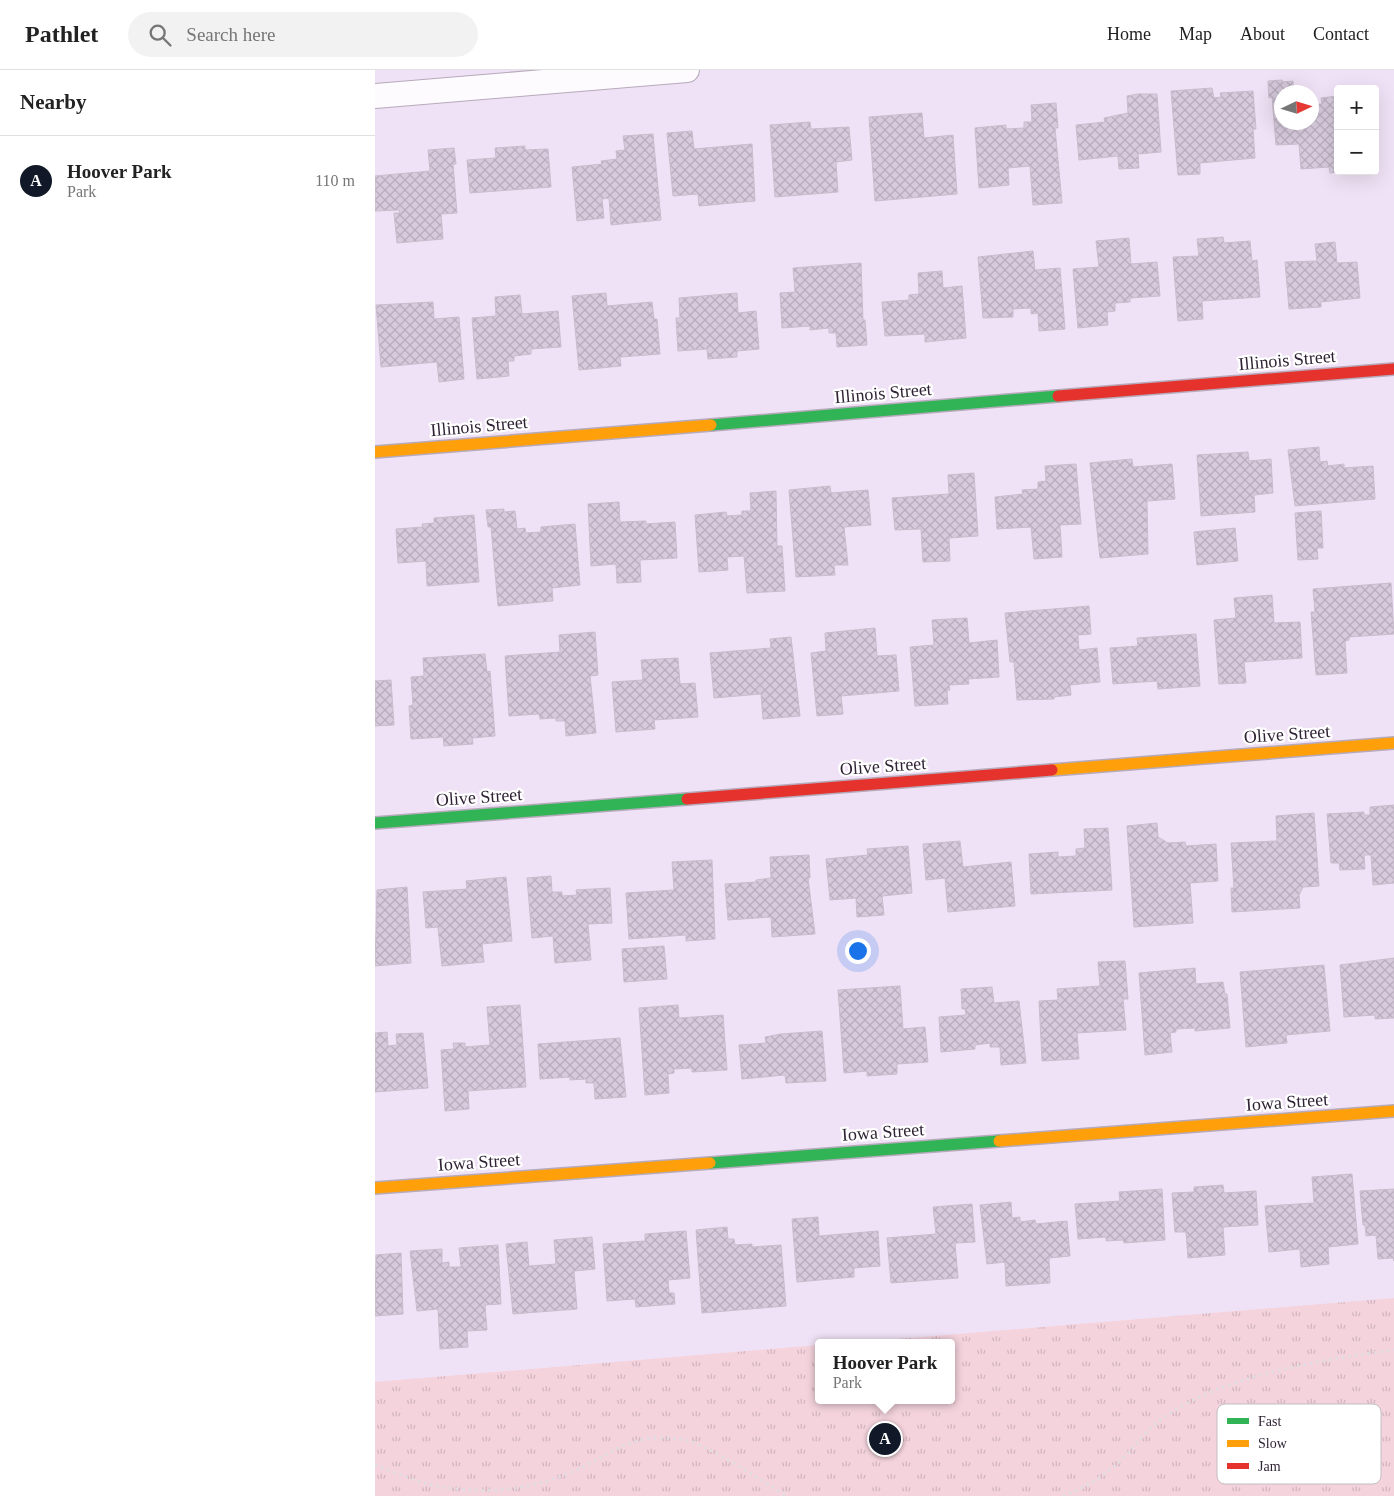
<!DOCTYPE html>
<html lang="en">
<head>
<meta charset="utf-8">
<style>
  :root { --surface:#fff; --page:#f2f2f2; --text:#222; --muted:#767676; --line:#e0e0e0; --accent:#111827 }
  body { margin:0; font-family:Georgia,serif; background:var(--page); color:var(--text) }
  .controls { position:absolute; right:15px; top:15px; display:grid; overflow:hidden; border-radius:5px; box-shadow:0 5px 20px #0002 }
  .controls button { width:45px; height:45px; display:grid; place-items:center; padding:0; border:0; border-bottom:1px solid var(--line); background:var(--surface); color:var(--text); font:25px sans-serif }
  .compass { position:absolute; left:899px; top:15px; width:45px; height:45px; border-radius:50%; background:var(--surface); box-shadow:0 5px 20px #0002; rotate:86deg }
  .you { position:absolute; left:482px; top:880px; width:18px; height:18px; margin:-12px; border:4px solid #fff; border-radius:50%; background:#1a73e8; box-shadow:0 0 0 8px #1a73e833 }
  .badge { display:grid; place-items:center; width:32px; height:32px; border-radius:50%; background:var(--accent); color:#fff; font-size:16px; font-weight:700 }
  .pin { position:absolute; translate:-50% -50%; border:2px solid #fff; box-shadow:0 1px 5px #0006 }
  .popup { position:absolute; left:440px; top:1269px; width:140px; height:65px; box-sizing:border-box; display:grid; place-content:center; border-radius:5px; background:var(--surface); filter:drop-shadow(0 1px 4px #0005); font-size:16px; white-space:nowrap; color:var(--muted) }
  .popup b { font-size:19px; color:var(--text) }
  .popup::after { content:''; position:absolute; left:50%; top:100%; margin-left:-10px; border:10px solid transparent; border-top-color:var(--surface) }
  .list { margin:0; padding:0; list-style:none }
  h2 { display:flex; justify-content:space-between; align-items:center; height:65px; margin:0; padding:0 20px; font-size:21px }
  h2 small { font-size:16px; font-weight:400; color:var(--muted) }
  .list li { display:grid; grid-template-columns:32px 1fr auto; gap:15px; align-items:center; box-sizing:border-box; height:90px; padding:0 20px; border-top:1px solid var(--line) }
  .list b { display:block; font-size:19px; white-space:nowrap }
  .list p { margin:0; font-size:16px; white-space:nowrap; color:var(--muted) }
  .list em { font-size:16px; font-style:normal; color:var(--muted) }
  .icon { flex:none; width:28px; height:28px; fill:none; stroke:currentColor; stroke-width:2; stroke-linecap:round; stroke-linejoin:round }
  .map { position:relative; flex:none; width:1019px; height:1426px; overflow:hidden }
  header { display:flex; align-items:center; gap:30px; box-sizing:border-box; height:70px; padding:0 25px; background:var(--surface); border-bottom:1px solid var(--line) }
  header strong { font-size:24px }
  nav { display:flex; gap:28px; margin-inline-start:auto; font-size:18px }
  .search { width:350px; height:45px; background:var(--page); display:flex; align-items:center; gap:12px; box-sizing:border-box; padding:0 18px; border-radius:28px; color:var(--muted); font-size:19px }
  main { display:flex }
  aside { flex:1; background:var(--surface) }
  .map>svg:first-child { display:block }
</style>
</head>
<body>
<header>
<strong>Pathlet</strong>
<div class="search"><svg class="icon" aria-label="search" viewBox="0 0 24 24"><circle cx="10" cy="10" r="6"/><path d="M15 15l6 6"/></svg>Search here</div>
<nav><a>Home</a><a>Map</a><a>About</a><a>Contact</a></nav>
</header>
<main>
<aside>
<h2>Nearby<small></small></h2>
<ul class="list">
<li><span class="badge">A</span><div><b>Hoover Park</b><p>Park</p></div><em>110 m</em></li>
</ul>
</aside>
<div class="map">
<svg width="1019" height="1426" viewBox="0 0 1019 1426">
  <defs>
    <pattern id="park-tufts" width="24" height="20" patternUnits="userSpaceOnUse" patternTransform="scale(1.25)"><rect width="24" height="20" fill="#f4d3dd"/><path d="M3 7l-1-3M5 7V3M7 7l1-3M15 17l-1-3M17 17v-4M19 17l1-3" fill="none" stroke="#d2b5be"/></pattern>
    <pattern id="building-cross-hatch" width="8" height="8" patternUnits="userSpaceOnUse" patternTransform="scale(1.25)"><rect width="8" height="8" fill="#d6cadc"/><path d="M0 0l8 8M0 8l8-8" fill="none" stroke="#b8adbd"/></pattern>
  </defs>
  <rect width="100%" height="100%" fill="#f0e2f6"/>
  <path fill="url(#park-tufts)" d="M 1019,1228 L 1019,1426 L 0,1426 L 0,1312 L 444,1275 L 444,1330 L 576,1330 L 576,1273 L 475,1273 Z"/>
  <path fill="url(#building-cross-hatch)" stroke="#c8bdcd" d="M 907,10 L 908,12 L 918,11 L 919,22 L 906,22 L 906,52 L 936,52 L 936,34 L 947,34 L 946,28 L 963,26 L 963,101 L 972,101 L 955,103 L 954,97 L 926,99 L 924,74 L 901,75 L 897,27 L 894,28 L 893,11 Z
    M 837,18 L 839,28 L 846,27 L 845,23 L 878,21 L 881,59 L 878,59 L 880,88 L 825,93 L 825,104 L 803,105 L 796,21 Z
    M 763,24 L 782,24 L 786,82 L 763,84 L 764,98 L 744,99 L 743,86 L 704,90 L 701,55 L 730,52 L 729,48 L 753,43 L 752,26 Z
    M 681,33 L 683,58 L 680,58 L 687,133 L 658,135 L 655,96 L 633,98 L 634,115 L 604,118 L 600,58 L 631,55 L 631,59 L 649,58 L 649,52 L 657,52 L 656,35 Z
    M 547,43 L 549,68 L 578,65 L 582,124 L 500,131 L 494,47 Z
    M 435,52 L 436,59 L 474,57 L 477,90 L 461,92 L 463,122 L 400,127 L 395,55 Z
    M 317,61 L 319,79 L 377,74 L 380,131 L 324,136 L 323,124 L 298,126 L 292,63 Z
    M 278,64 L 286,150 L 236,155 L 234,128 L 227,129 L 229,148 L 202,151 L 197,97 L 227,94 L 226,91 L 242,89 L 241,81 L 250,80 L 248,66 Z
    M 150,76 L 150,80 L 173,79 L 176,117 L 95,123 L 92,90 L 121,88 L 120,78 Z
    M 79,78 L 81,94 L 78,94 L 82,143 L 66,144 L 68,169 L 22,173 L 19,143 L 25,143 L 24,140 L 0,141 L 0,106 L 55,101 L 53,80 Z
    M 848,167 L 849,173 L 875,171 L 877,191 L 882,190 L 885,227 L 827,231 L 828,249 L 803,251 L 798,187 L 824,186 L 822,169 Z
    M 754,168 L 756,194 L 782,192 L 785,226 L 755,228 L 755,232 L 740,233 L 740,241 L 732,242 L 733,255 L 703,258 L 698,199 L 724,197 L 721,171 Z
    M 960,172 L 962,193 L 982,192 L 985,228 L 946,232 L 946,237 L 914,239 L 910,192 L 942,191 L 940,174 Z
    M 658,181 L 660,200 L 685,198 L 690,259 L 664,261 L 663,243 L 656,244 L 656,238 L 638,239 L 638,247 L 608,248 L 603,187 Z
    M 486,193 L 488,250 L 490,250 L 492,275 L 462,277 L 461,263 L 454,263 L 454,258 L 435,260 L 435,256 L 407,258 L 405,223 L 420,222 L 418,198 Z
    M 567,201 L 568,218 L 587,216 L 591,268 L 550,272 L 550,264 L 510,266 L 507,232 L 534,230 L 534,225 L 544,224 L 543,203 Z
    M 231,223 L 232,236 L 277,232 L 279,249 L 282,249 L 285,284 L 245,287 L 246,296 L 204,300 L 197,226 Z
    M 362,223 L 363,243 L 381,241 L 384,279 L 362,281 L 362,287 L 333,289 L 332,279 L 303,281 L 301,248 L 305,248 L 304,228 Z
    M 145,225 L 147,244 L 183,241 L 186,277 L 156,279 L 156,284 L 139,286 L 139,291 L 133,291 L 134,306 L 102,309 L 97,248 L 121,246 L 120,227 Z
    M 58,232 L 59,249 L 84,247 L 89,309 L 64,312 L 62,292 L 6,297 L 1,235 Z
    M 944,377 L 945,392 L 952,391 L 953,396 L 969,394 L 969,398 L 998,396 L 1000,429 L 920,436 L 913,380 Z
    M 873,382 L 874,391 L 896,389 L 898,423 L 879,425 L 880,442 L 826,446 L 822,385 Z
    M 757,389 L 758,397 L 797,394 L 800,429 L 772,431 L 773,484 L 725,488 L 715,393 Z
    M 701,394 L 706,454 L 685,455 L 687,487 L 659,489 L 656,457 L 622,459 L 620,427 L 648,424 L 647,420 L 663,419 L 663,412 L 671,411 L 670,396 Z
    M 599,403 L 603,466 L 574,468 L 575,491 L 548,492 L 546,459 L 520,460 L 517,428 L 574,424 L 573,405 Z
    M 455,416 L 456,423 L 493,420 L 496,455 L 469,457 L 473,495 L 459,495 L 460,505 L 421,507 L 414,420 Z
    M 401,421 L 402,476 L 407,476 L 410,521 L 372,523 L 369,486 L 352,487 L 353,500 L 324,502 L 320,445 L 351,442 L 352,446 L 367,445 L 367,441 L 376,441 L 375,423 Z
    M 244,432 L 245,452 L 271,451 L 271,454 L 300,452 L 302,488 L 265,490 L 266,512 L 242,513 L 241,494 L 216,496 L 213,434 Z
    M 129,439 L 129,442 L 140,441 L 142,459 L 150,458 L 151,463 L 166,462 L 166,457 L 200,454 L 205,515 L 177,518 L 178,531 L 123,536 L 116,457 L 113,457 L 111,440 Z
    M 946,441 L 948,478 L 942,478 L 943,489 L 923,490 L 920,443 Z
    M 99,445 L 104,512 L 52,516 L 51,491 L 23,493 L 21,459 L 48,457 L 47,454 L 59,453 L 59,448 Z
    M 860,458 L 863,491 L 822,495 L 819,462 Z
    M 1016,513 L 1019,564 L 974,567 L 974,570 L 970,571 L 972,603 L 941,605 L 936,542 L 940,542 L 938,519 Z
    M 897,525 L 899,553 L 925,552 L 927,588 L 869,592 L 871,613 L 844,614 L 839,550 L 861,548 L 859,528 Z
    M 714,536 L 716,564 L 703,565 L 704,580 L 722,578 L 725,612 L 695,615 L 696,625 L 679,627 L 679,629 L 642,630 L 639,592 L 635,592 L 630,543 Z
    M 592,548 L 594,573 L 622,570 L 624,607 L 593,609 L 594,614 L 574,615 L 575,620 L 572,620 L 573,634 L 540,636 L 535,577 L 559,575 L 557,550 Z
    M 500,558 L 502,586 L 521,585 L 524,621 L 466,626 L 468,644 L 442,646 L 436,583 L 451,581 L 450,563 Z
    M 220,562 L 223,605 L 215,606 L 221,663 L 191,666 L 190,651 L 181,651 L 181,648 L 165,649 L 164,644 L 134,646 L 130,586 L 185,582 L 184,565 Z
    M 821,564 L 825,616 L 783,619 L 782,611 L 738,614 L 735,578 L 763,576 L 762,568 Z
    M 416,567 L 425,646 L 388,649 L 386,624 L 339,628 L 335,583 L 396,578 L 395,569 Z
    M 110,584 L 112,602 L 115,601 L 120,666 L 97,668 L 98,674 L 69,676 L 68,667 L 36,669 L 34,636 L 38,635 L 36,607 L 49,606 L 48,588 Z
    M 303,588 L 305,614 L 320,613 L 323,647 L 279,650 L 280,659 L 241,662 L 237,612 L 268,610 L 266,590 Z
    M 16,610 L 19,655 L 0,656 L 0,611 Z
    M 1019,735 L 1019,813 L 998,815 L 996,785 L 989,785 L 990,799 L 965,800 L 964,793 L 956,793 L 952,744 L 989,742 L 989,745 L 995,745 L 995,737 Z
    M 939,743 L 944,816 L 928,817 L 924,825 L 925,838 L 857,842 L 856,818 L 859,818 L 856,773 L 902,771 L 901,746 Z
    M 782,753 L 783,767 L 793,773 L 810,772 L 811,776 L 841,774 L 843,811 L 815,813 L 818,853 L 759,857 L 752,756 Z
    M 733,758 L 737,820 L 656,824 L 654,784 L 683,782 L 683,787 L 701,786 L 701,779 L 710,778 L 709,759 Z
    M 585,771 L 588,797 L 636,792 L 640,836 L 573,842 L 570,808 L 551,810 L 548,774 Z
    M 533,776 L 537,823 L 507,826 L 509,845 L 482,847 L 481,828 L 455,830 L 451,789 L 493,785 L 492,779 Z
    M 434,785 L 435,808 L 433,808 L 440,864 L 397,867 L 396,847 L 353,850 L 350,814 L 381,812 L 381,810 L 396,808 L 395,787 Z
    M 337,790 L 340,869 L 311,871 L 311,865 L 254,869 L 251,823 L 299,820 L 297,792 Z
    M 176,806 L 177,822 L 187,822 L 187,826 L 202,825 L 201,820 L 235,818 L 237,853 L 213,854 L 216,890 L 180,893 L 178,866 L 157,868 L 152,808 Z
    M 131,807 L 137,871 L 107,874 L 109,892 L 67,896 L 63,857 L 51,858 L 48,822 L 92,819 L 91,811 Z
    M 32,817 L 36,893 L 0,896 L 2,820 Z
    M 289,876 L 292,909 L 249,912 L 247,879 Z
    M 1019,888 L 1019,948 L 1000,949 L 1000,945 L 969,947 L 965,895 Z
    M 750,891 L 753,929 L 748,929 L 751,960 L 702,963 L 704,989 L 667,991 L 664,931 L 683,930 L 682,919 L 725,916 L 723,892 Z
    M 949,895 L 955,961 L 911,965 L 912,973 L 871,977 L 865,902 Z
    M 820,898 L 821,914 L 848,912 L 850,924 L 852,924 L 855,958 L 820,961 L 820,958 L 801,959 L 801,962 L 795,963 L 797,982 L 770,985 L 764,903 Z
    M 525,916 L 528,959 L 550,957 L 553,992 L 522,994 L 522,1004 L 492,1006 L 492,1001 L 469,1003 L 463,920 Z
    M 617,917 L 619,933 L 644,931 L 651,993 L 626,995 L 625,977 L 615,977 L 615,973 L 600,975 L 600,979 L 566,982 L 564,947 L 591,945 L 590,939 L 587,939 L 586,919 Z
    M 145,935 L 151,1017 L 93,1021 L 94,1039 L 70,1041 L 66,980 L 79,979 L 78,973 L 90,973 L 90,977 L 115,975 L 112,937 Z
    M 303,935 L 304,948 L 348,945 L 352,1000 L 317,1002 L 317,998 L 299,999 L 299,1003 L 293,1004 L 294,1023 L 270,1025 L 264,938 Z
    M 447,961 L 451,1011 L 411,1013 L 410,1005 L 367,1009 L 364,975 L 391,973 L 390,967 L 406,964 Z
    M 12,962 L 13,976 L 22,975 L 21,964 L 48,963 L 53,1018 L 0,1022 L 0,963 Z
    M 245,968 L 251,1027 L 220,1029 L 219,1013 L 211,1013 L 211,1009 L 195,1010 L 195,1007 L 165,1009 L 163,974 Z
    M 977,1104 L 983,1174 L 953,1177 L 954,1194 L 926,1197 L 925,1179 L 894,1182 L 890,1136 L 939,1133 L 937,1107 Z
    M 848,1115 L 849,1123 L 881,1121 L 883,1155 L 848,1157 L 850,1185 L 813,1188 L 811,1162 L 800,1162 L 797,1123 L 819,1122 L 819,1117 Z
    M 787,1119 L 790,1170 L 749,1173 L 748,1170 L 731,1171 L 731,1167 L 703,1169 L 700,1134 L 745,1131 L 744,1122 Z
    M 1019,1119 L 1019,1191 L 1018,1188 L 1003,1189 L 1001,1165 L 991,1166 L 990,1155 L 988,1155 L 985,1121 Z
    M 636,1132 L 637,1148 L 645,1147 L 645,1152 L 660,1150 L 661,1154 L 692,1151 L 695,1186 L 674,1188 L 675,1213 L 631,1216 L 630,1192 L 612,1194 L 605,1135 Z
    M 597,1134 L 600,1172 L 580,1173 L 583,1208 L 516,1213 L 512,1168 L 561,1164 L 558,1137 Z
    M 443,1147 L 444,1166 L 503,1161 L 505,1196 L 479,1198 L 479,1207 L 422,1212 L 417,1149 Z
    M 352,1157 L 353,1169 L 359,1169 L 360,1175 L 377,1174 L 377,1177 L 406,1175 L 411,1236 L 327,1243 L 321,1160 Z
    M 311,1161 L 315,1208 L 293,1210 L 294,1223 L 299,1223 L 300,1234 L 261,1237 L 260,1229 L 232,1231 L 228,1174 L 270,1171 L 270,1164 Z
    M 217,1167 L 220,1199 L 199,1201 L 202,1239 L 138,1244 L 131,1174 L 152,1172 L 154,1196 L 181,1194 L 179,1170 Z
    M 123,1175 L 126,1234 L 110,1235 L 112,1260 L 92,1261 L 93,1277 L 65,1279 L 63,1239 L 42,1241 L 35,1181 L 67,1179 L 67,1193 L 74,1192 L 74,1197 L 86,1197 L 84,1178 Z
    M 26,1183 L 28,1244 L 0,1246 L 1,1185 Z"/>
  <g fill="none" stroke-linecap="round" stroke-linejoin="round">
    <g stroke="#b6aabb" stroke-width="26">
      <path id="street" d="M 0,26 L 312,0"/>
    </g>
    <g stroke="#b6aabb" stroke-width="14">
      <path id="fast" d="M 336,355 L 683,326
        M 0,753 L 312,729
        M 335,1093 L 624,1071"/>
    </g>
    <g stroke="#b6aabb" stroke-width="14">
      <path id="slow" d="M 0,382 L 336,355
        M 677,700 L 1019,673
        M 624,1071 L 1019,1041
        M 0,1118 L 335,1093"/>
    </g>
    <g stroke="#b6aabb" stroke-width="14">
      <path id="jam" d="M 683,326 L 1019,299
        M 312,729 L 677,700"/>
    </g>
    <path stroke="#e1dce2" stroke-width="3" stroke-dasharray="2.5 4" stroke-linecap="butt" d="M 0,1395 C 18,1401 36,1410 54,1414 C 100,1425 147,1422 192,1404 C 236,1387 250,1362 305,1369 C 331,1372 386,1411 412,1426
      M 688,1426 C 710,1418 732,1405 748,1388 C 759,1378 768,1364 779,1355 C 838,1306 945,1290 1019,1280"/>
    <use href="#street" stroke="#fdfbfe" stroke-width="24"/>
    <use href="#fast" stroke="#30b455" stroke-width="11"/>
    <use href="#slow" stroke="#ff9f0a" stroke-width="11"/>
    <use href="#jam" stroke="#e5322d" stroke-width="11"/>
  </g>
  <g text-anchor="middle" stroke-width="4.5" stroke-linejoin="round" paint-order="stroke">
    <g font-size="18" fill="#2f2335" stroke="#fff">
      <text transform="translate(912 290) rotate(-5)" y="6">Illinois Street</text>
      <text transform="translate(508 323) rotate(-5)" y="6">Illinois Street</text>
      <text transform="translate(104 356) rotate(-5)" y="6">Illinois Street</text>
      <text transform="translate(912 664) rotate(-4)" y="6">Olive Street</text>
      <text transform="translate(508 696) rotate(-4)" y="6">Olive Street</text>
      <text transform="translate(104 727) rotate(-4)" y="6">Olive Street</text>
      <text transform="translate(912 1032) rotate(-4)" y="6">Iowa Street</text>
      <text transform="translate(508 1062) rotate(-4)" y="6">Iowa Street</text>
      <text transform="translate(104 1092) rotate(-4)" y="6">Iowa Street</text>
    </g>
  </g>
  <rect x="842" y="1334" width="164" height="80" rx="8" fill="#fff" stroke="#c1bdc2" stroke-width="1"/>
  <rect x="852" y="1348" width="22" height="6" fill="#30b455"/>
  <rect x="852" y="1370" width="22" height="7" fill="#ff9f0a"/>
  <rect x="852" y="1393" width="22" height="6" fill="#e5322d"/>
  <g font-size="14" fill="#2f2335">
    <text x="883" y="1356">Fast</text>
    <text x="883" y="1378">Slow</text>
    <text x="883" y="1401">Jam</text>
  </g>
</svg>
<div class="controls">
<button>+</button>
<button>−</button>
</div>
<svg class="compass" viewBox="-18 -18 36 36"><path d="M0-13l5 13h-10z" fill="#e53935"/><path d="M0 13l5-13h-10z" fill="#767676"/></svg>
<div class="you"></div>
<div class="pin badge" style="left:510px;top:1369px">A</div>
<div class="popup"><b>Hoover Park</b>Park</div>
</div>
</main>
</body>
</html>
